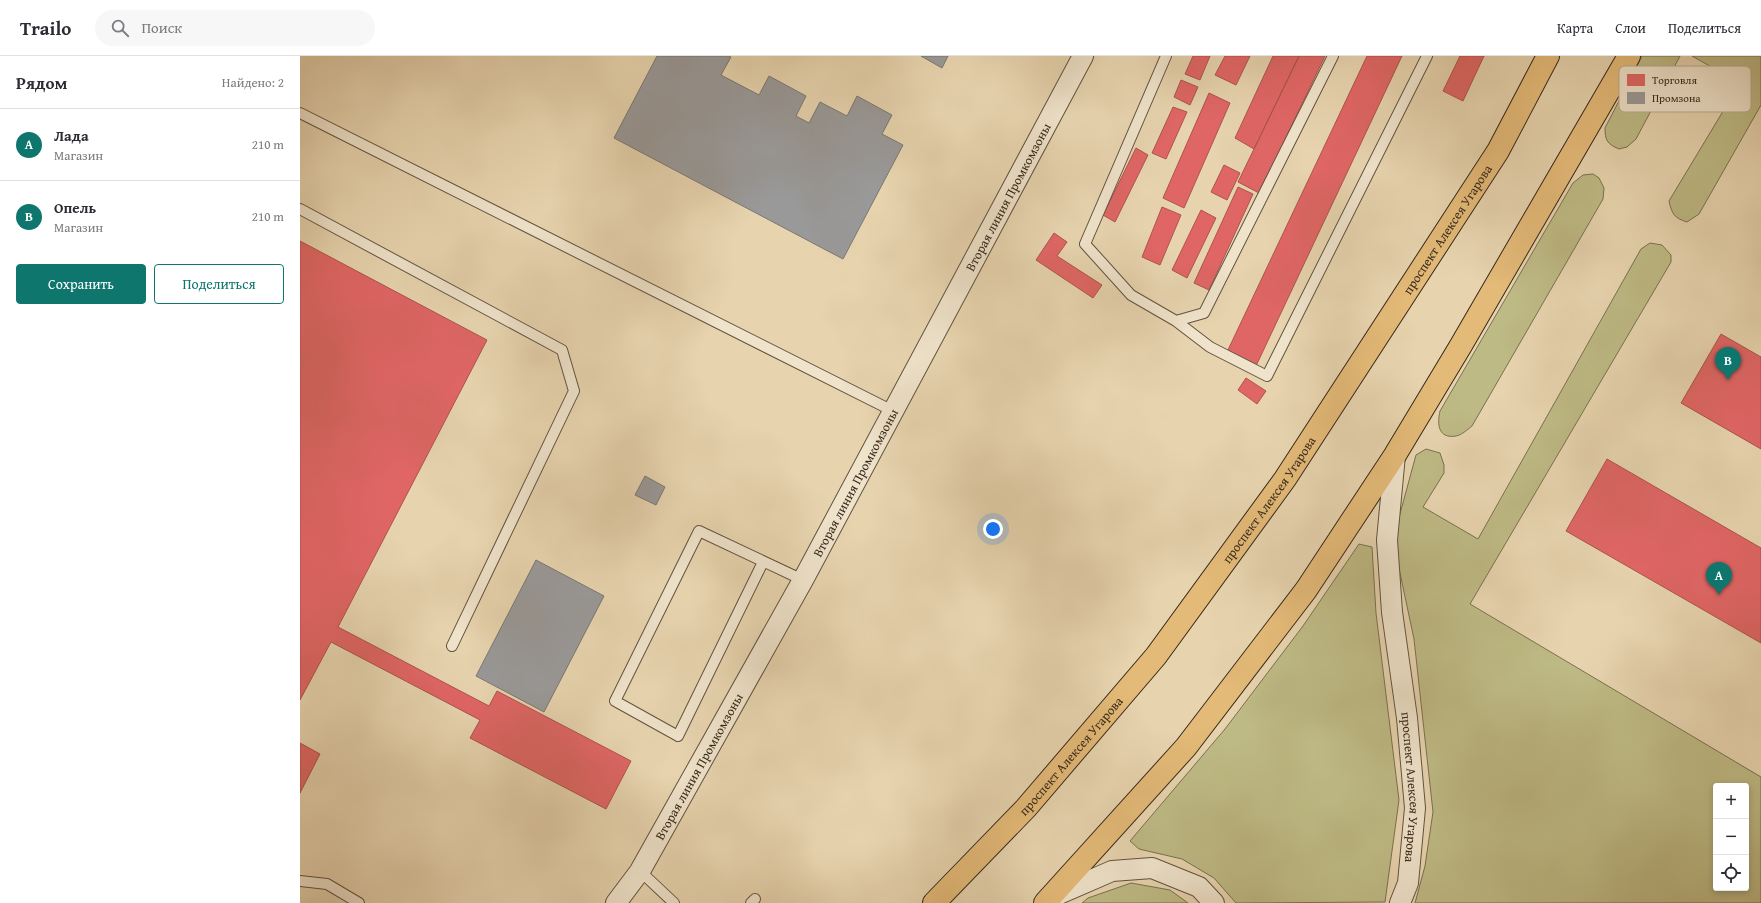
<!DOCTYPE html>
<html lang="ru">
<head>
<meta charset="utf-8">
<style>
  :root { --surface:#fff; --page:#f7f7f7; --text:#2b2b33; --muted:#7c7c81; --line:#e1e1e2; --accent:#0f766e }
  body { margin:0; font-family:"Gentium Book Plus",serif; background:var(--page); color:var(--text) }
  .controls { position:absolute; right:12px; bottom:12px; display:grid; overflow:hidden; border-radius:4px; box-shadow:0 2px 6px #0003 }
  .controls button { width:36px; height:36px; display:grid; place-items:center; padding:0; border:0; border-bottom:1px solid var(--line); background:var(--surface); color:var(--text); font:20px sans-serif }
  .you { position:absolute; left:693px; top:473px; width:14px; height:14px; margin:-10px; border:3px solid #fff; border-radius:50%; background:#1a73e8; box-shadow:0 0 0 6px #1a73e833 }
  .badge { display:grid; place-items:center; width:26px; height:26px; border-radius:50%; background:var(--accent); color:#fff; font-size:13px; font-weight:700 }
  .pin { position:absolute; translate:-50% -33px; filter:drop-shadow(0 1px 2px #0008) }
  .pin::after { content:''; position:absolute; top:21px; width:14px; height:12px; background:inherit; clip-path:polygon(0 0,100% 0,50% 100%) }
  .list { margin:0; padding:0; list-style:none }
  h2 { display:flex; justify-content:space-between; align-items:center; height:52px; margin:0; padding:0 16px; font-size:17px }
  h2 small { font-size:13px; font-weight:400; color:var(--muted) }
  .list li { display:grid; grid-template-columns:26px 1fr auto; gap:12px; align-items:center; box-sizing:border-box; height:72px; padding:0 16px; border-top:1px solid var(--line) }
  .list b { display:block; font-size:15px; white-space:nowrap }
  .list p { margin:0; font-size:13px; white-space:nowrap; color:var(--muted) }
  .list em { font-size:13px; font-style:normal; color:var(--muted) }
  .actions { display:flex; gap:8px; padding:12px 16px }
  .actions a { flex:1; padding:9px 0; border:1px solid var(--accent); border-radius:4px; text-align:center; font-size:14px; color:var(--accent) }
  .actions .main { background:var(--accent); color:#fff }
  .icon { flex:none; width:22px; height:22px; fill:none; stroke:currentColor; stroke-width:2; stroke-linecap:round; stroke-linejoin:round }
  .map { position:relative; flex:none; width:1461px; height:847px; overflow:hidden }
  header { display:flex; align-items:center; gap:24px; box-sizing:border-box; height:56px; padding:0 20px; background:var(--surface); border-bottom:1px solid var(--line) }
  header strong { font-size:19px }
  nav { display:flex; gap:22px; margin-inline-start:auto; font-size:14px }
  .search { width:280px; height:36px; background:var(--page); display:flex; align-items:center; gap:10px; box-sizing:border-box; padding:0 14px; border-radius:22px; color:var(--muted); font-size:15px }
  main { display:flex }
  aside { flex:1; background:var(--surface) }
  .map>svg:first-child { display:block }
</style>
</head>
<body>
<header>
<strong>Trailo</strong>
<div class="search"><svg class="icon" aria-label="search" viewBox="0 0 24 24"><circle cx="10" cy="10" r="6"/><path d="M15 15l6 6"/></svg>Поиск</div>
<nav><a>Карта</a><a>Слои</a><a>Поделиться</a></nav>
</header>
<main>
<aside>
<h2>Рядом<small>Найдено: 2</small></h2>
<ul class="list">
<li><span class="badge">A</span><div><b>Лада</b><p>Магазин</p></div><em>210 m</em></li>
<li><span class="badge">B</span><div><b>Опель</b><p>Магазин</p></div><em>210 m</em></li>
</ul>
<div class="actions"><a class="main">Сохранить</a><a>Поделиться</a></div>
</aside>
<div class="map">
<svg width="1461" height="847" viewBox="0 0 1461 847">
  <rect width="100%" height="100%" fill="#e7d4af"/>
  <filter id="stains"><feTurbulence type="fractalNoise" baseFrequency=".005" numOctaves="4"/><feColorMatrix values="0 0 0 0 .2 0 0 0 0 .09 0 0 0 0 .02 0 0 0 .5 -.17"/></filter>
  <radialGradient id="worn" r=".72"><stop offset=".6" stop-color="#630" stop-opacity="0"/><stop offset="1" stop-color="#630" stop-opacity=".3"/></radialGradient>
  <path fill="#beba85" stroke="#7a7150" fill-rule="evenodd" d="M 1342,0 L 1380,0 L 1336,83 L 1327,91 L 1319,93 C 1307,88 1305,84 1305,72 Z
    M 1392,0 L 1461,0 L 1461,49 L 1399,158 L 1387,166 C 1374,162 1372,158 1369,145 L 1440,27 Z
    M 1293,118 L 1299,122 L 1304,132 L 1303,143 L 1172,370 C 1168,373 1162,379 1156,380 C 1138,383 1137,368 1140,355 L 1273,127 L 1283,119 Z
    M 1350,187 L 1362,189 L 1371,199 L 1371,206 L 1170,548 L 1461,721 L 1461,847 L 1115,847 L 1125,810 L 1133,756 L 1114,583 L 1097,503 L 1095,476 L 1116,399 L 1126,393 L 1140,397 L 1144,409 L 1144,417 L 1123,451 L 1178,483 L 1341,193 ZM 1416,730 L 1446,730 L 1446,832 L 1416,832 Z
    M 1059,488 L 1072,491 L 1076,557 L 1099,744 L 1085,846 L 936,847 L 914,822 L 882,803 L 839,793 L 830,785 L 925,673 L 1003,570 Z
    M 831,827 L 870,834 L 888,847 L 782,847 L 788,842 Z"/>
  <path fill="#e06666" stroke="#ad534f" d="M 893,0 L 910,0 L 900,24 L 885,18 Z
    M 925,0 L 950,0 L 936,29 L 915,19 Z
    M 973,0 L 999,0 L 954,93 L 935,82 Z
    M 999,0 L 1025,0 L 959,137 L 938,126 Z
    M 1067,0 L 1102,0 L 956,310 L 927,296 Z
    M 1160,0 L 1184,0 L 1163,45 L 1143,35 Z
    M 881,24 L 898,31 L 890,49 L 874,41 Z
    M 909,37 L 930,47 L 884,152 L 863,142 Z
    M 873,51 L 887,56 L 866,103 L 852,97 Z
    M 836,92 L 848,99 L 815,166 L 803,159 Z
    M 924,109 L 940,117 L 927,144 L 911,136 Z
    M 938,131 L 953,138 L 909,234 L 894,227 Z
    M 862,151 L 881,159 L 860,209 L 842,201 Z
    M 901,154 L 916,162 L 887,222 L 872,214 Z
    M 754,177 L 767,186 L 757,200 L 802,229 L 793,242 L 736,204 Z
    M 0,185 L 187,284 L 38,571 L 189,650 L 197,635 L 331,705 L 306,753 L 170,682 L 180,664 L 31,586 L 0,644 Z
    M 1421,278 L 1461,301 L 1461,393 L 1381,347 Z
    M 946,322 L 966,335 L 957,348 L 938,334 Z
    M 1307,403 L 1461,492 L 1461,587 L 1266,475 Z
    M 0,687 L 20,698 L 0,737 Z"/>
  <path fill="#999" stroke="#7b7773" d="M 357,0 L 429,0 L 431,1 L 421,19 L 459,39 L 469,20 L 506,40 L 496,60 L 509,67 L 520,46 L 547,60 L 557,40 L 592,59 L 582,78 L 603,89 L 543,203 L 314,82 Z
    M 621,0 L 648,0 L 642,12 Z
    M 345,420 L 365,431 L 356,449 L 335,439 Z
    M 236,504 L 304,540 L 244,656 L 176,620 Z"/>
  <g fill="none" stroke-linecap="round" stroke-linejoin="round">
    <g stroke="#62533f" stroke-width="12">
      <path id="service" d="M 866,0 L 785,188 L 831,239 L 876,265 L 904,257 L 1033,0
        M 0,57 L 593,355
        M 0,153 L 262,294 L 274,335 L 152,590
        M 876,265 L 910,291 L 967,320 L 1127,0
        M 463,506 L 378,680 L 315,645 L 399,475 L 503,524
        M 340,815 L 374,847
        M 0,825 L 27,828 L 59,847
        M 451,847 L 455,843"/>
    </g>
    <g stroke="#62533f" stroke-width="22">
      <g id="minor">
        <path id="s1" d="M 1095,399 L 1087,484 L 1092,556 L 1107,662 L 1115,752 L 1108,827 L 1100,847"/>
        <path d="M 752,841 L 812,815 L 852,812 L 899,831 L 914,847"/>
        <path id="s2" d="M 316,847 L 340,815 L 503,524 L 783,0"/>
      </g>
    </g>
    <g stroke="#36281a" stroke-width="24">
      <g id="primary">
        <path id="s3" d="M 634,847 L 726,752 L 856,600 L 985,423 L 1198,95 L 1248,0"/>
        <path d="M 745,847 L 886,691 L 1006,534 L 1095,399 L 1160,291 L 1329,0"/>
      </g>
    </g>
    <use href="#service" stroke="#efe3cb" stroke-width="10"/>
    <use href="#minor" stroke="#efe3cb" stroke-width="20"/>
    <use href="#primary" stroke="#e4ba78" stroke-width="22"/>
  </g>
  <g text-anchor="middle" stroke-width="4" stroke-linejoin="round" paint-order="stroke">
    <g font-size="13" fill="#36281a" stroke="#efe3cb">
      <text dy="5" stroke="none"><textPath href="#s2" startOffset="808">Вторая линия Промкомзоны</textPath></text>
      <text dy="5" stroke="none"><textPath href="#s3" startOffset="849">проспект Алексея Угарова</textPath></text>
      <text dy="5" stroke="none"><textPath href="#s2" startOffset="484">Вторая линия Промкомзоны</textPath></text>
      <text dy="5" stroke="none"><textPath href="#s3" startOffset="525">проспект Алексея Угарова</textPath></text>
      <text dy="5" stroke="none"><textPath href="#s3" startOffset="201">проспект Алексея Угарова</textPath></text>
      <text dy="5" stroke="none"><textPath href="#s2" startOffset="160">Вторая линия Промкомзоны</textPath></text>
      <text dy="5" stroke="none"><textPath href="#s1" startOffset="334">проспект Алексея Угарова</textPath></text>
    </g>
  </g>
  <rect x="1319" y="10" width="132" height="46" rx="6" fill="#efe3cb" stroke="#b8ab96" stroke-width="1"/>
  <rect x="1327" y="18" width="18" height="12" fill="#e06666"/>
  <rect x="1327" y="36" width="18" height="12" fill="#999"/>
  <g font-size="11" fill="#36281a">
    <text x="1352" y="28">Торговля</text>
    <text x="1352" y="46">Промзона</text>
  </g>
  <rect width="100%" height="100%" filter="url(#stains)"/>
  <rect width="100%" height="100%" fill="url(#worn)"/>
</svg>
<div class="controls">
<button>+</button>
<button>−</button>
<button><svg class="icon" aria-label="locate" viewBox="0 0 24 24"><circle cx="12" cy="12" r="6"/><path d="M12 2v4M12 18v4M2 12h4M18 12h4"/></svg></button>
</div>
<div class="you"></div>
<div class="pin badge" style="left:1419px;top:539px">A</div>
<div class="pin badge" style="left:1428px;top:324px">B</div>
</div>
</main>
</body>
</html>
